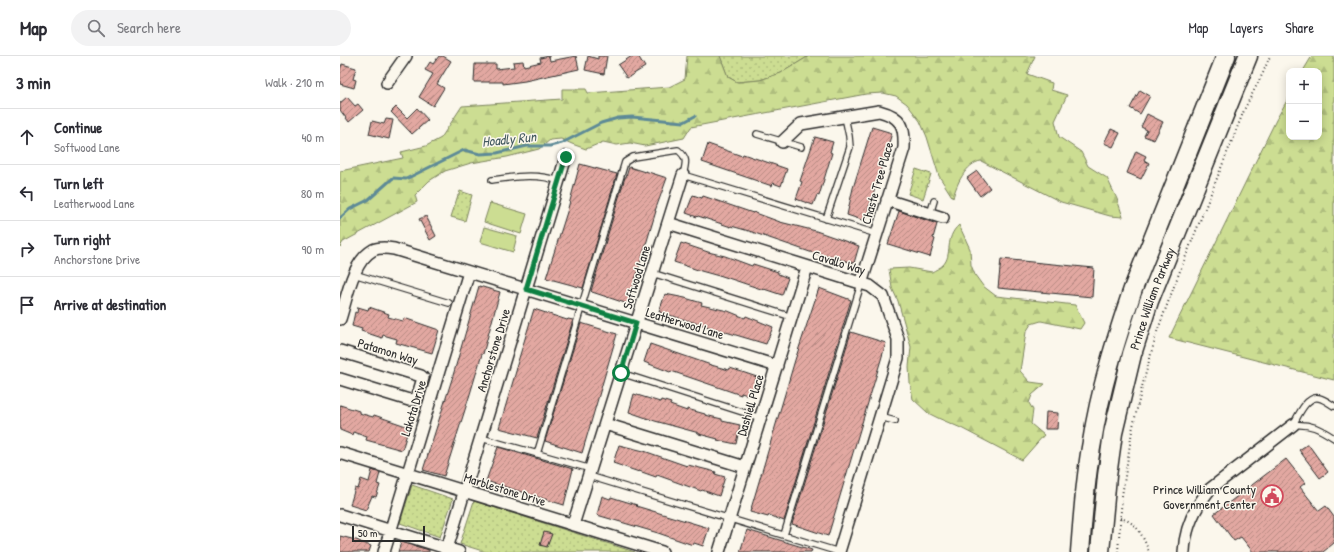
<!DOCTYPE html>
<html lang="en">
<head>
<meta charset="utf-8">
<style>
  :root { --surface:#fff; --page:#f2f2f3; --text:#2b2b33; --muted:#7c7c81; --line:#e1e1e2 }
  body { margin:0; font-family:"Patrick Hand",sans-serif; background:var(--page); color:var(--text) }
  .controls { position:absolute; right:12px; top:12px; display:grid; overflow:hidden; border-radius:8px; box-shadow:0 2px 10px #0003 }
  .controls button { width:36px; height:36px; display:grid; place-items:center; padding:0; border:0; border-bottom:1px solid var(--line); background:var(--surface); color:var(--text); font:20px sans-serif }
  .scale { position:absolute; left:12px; bottom:10px; width:73px; box-sizing:border-box; padding-left:4px; border:2px solid #2b2b2b; border-top:0; font-size:11px; line-height:14px; white-space:nowrap; color:#2b2b2b; -webkit-text-stroke:3px #fbf7ec; paint-order:stroke }
  .stop { position:absolute; width:12px; height:12px; margin:-9px; border:3px solid #0b8043; border-radius:50%; background:#fff }
  .stop.end { background:#0b8043; border-color:#fff; box-shadow:0 1px 4px #0008 }
  .list { margin:0; padding:0; list-style:none }
  h2 { display:flex; justify-content:space-between; align-items:center; height:52px; margin:0; padding:0 16px; font-size:17px }
  h2 small { font-size:13px; font-weight:400; color:var(--muted) }
  .list li { display:grid; grid-template-columns:26px 1fr auto; gap:12px; align-items:center; box-sizing:border-box; height:56px; padding:0 16px; border-top:1px solid var(--line) }
  .list b { display:block; font-size:15px; white-space:nowrap }
  .list p { margin:0; font-size:13px; white-space:nowrap; color:var(--muted) }
  .list em { font-size:13px; font-style:normal; color:var(--muted) }
  .icon { flex:none; width:22px; height:22px; fill:none; stroke:currentColor; stroke-width:2; stroke-linecap:round; stroke-linejoin:round }
  .map { position:relative; flex:none; width:994px; height:496px; overflow:hidden }
  header { display:flex; align-items:center; gap:24px; box-sizing:border-box; height:56px; padding:0 20px; background:var(--surface); border-bottom:1px solid var(--line) }
  header strong { font-size:19px }
  nav { display:flex; gap:22px; margin-inline-start:auto; font-size:14px }
  .search { width:280px; height:36px; background:var(--page); display:flex; align-items:center; gap:10px; box-sizing:border-box; padding:0 14px; border-radius:22px; color:var(--muted); font-size:15px }
  main { display:flex }
  aside { flex:1; background:var(--surface) }
  .map>svg:first-child { display:block }
</style>
</head>
<body>
<header>
<strong>Map</strong>
<div class="search"><svg class="icon" aria-label="search" viewBox="0 0 24 24"><circle cx="10" cy="10" r="6"/><path d="M15 15l6 6"/></svg>Search here</div>
<nav><a>Map</a><a>Layers</a><a>Share</a></nav>
</header>
<main>
<aside>
<h2>3 min<small>Walk · 210 m</small></h2>
<ul class="list">
<li><svg class="icon" aria-label="ahead" viewBox="0 0 24 24"><path d="M12 20V5M6 11l6-6 6 6"/></svg><div><b>Continue</b><p>Softwood Lane</p></div><em>40 m</em></li>
<li><svg class="icon" aria-label="left" viewBox="0 0 24 24"><path d="M17 20v-9H6M10 6l-5 5 5 5"/></svg><div><b>Turn left</b><p>Leatherwood Lane</p></div><em>80 m</em></li>
<li><svg class="icon" aria-label="right" viewBox="0 0 24 24"><path d="M7 20v-9h11M14 6l5 5-5 5"/></svg><div><b>Turn right</b><p>Anchorstone Drive</p></div><em>90 m</em></li>
<li><svg class="icon" aria-label="arrive" viewBox="0 0 24 24"><path d="M6 21V4h12l-3 4 3 4H6"/></svg><div><b>Arrive at destination</b></div></li>
</ul>
</aside>
<div class="map">
<svg width="994" height="496" viewBox="0 0 994 496">
  <defs>
    <pattern id="grass-dots" width="8" height="8" patternUnits="userSpaceOnUse"><rect width="8" height="8" fill="#ccdd92"/><path d="M2 2h.1M6 6h.1" fill="none" stroke="#afbe7e" stroke-width="1.8" stroke-linecap="round"/></pattern>
    <pattern id="forest-firs" width="22" height="20" patternUnits="userSpaceOnUse"><rect width="22" height="20" fill="#ccdd92"/><path d="M5 1l3.5 6h-7zM16 11l3.5 6h-7z" fill="#afbe7e"/></pattern>
    <pattern id="building-hatch" width="6" height="6" patternUnits="userSpaceOnUse"><rect width="6" height="6" fill="#e2a8a1"/><path d="M-1 1l2-2M0 6l6-6M5 7l2-2" fill="none" stroke="#b78983"/></pattern>
  </defs>
  <rect width="100%" height="100%" fill="#fbf7ec"/>
  <filter id="ink" filterUnits="userSpaceOnUse"><feTurbulence type="fractalNoise" baseFrequency=".025" numOctaves="2"/><feDisplacementMap in="SourceGraphic" scale="8" xChannelSelector="R" yChannelSelector="G"/><feConvolveMatrix kernelMatrix="1 2 1 2 8 2 1 2 1" color-interpolation-filters="sRGB"/></filter>
  <g filter="url(#ink)">
    <path fill="url(#grass-dots)" stroke="#7c845e" d="M 380,0 L 469,0 L 441,17 L 420,24 L 397,26 L 388,21 Z
      M 576,113 L 591,118 L 583,143 L 568,138 Z
      M 120,135 L 132,139 L 125,165 L 111,161 L 118,139 L 119,139 Z
      M 72,429 L 113,443 L 100,481 L 60,467 Z
      M 134,445 L 295,496 L 146,496 L 120,488 Z"/>
    <path fill="url(#forest-firs)" stroke="#7c845e" d="M 347,0 L 380,0 L 388,21 L 397,26 L 420,24 L 441,17 L 469,0 L 695,0 L 687,18 L 712,27 L 711,34 L 727,39 L 715,65 L 719,81 L 741,96 L 748,110 L 767,122 L 777,143 L 783,161 L 770,160 L 721,146 L 641,105 C 626,107 616,129 613,142 L 599,120 L 587,81 L 580,65 L 567,48 L 556,40 L 543,37 L 526,38 L 351,71 L 344,82 L 305,90 L 290,87 L 277,89 L 263,86 L 246,93 L 232,88 L 221,83 L 210,84 L 199,93 L 167,101 L 131,107 L 105,115 L 89,125 L 75,139 L 77,146 L 3,186 L 0,191 L 0,115 L 63,102 L 61,96 L 86,90 L 101,82 L 122,50 L 222,43 L 222,33 L 246,33 L 248,37 L 329,31 L 345,23 Z
      M 972,0 L 994,0 L 994,324 L 829,282 L 936,64 L 949,41 L 949,81 L 979,81 L 979,15 L 963,15 Z
      M 619,169 L 630,193 L 631,209 L 635,219 L 643,230 L 656,240 L 735,249 L 744,267 L 740,273 L 701,265 L 691,268 L 686,276 L 680,315 L 690,326 L 705,328 L 692,339 L 689,347 L 693,354 L 691,368 L 704,379 L 682,404 L 621,372 L 598,362 L 588,357 L 573,343 L 570,327 L 569,311 L 571,291 L 558,245 L 552,232 L 549,213 L 569,212 L 592,216 C 595,214 600,212 603,209 C 613,199 604,182 619,169 Z"/>
    <path fill="#ccdd92" stroke="#7c845e" d="M 150,147 L 187,158 L 181,178 L 144,166 Z
      M 144,171 L 177,180 L 173,196 L 140,186 Z"/>
    <g fill="none" stroke-linecap="round" stroke-linejoin="round">
      <path stroke="#5d8a97" stroke-width="3" d="M 0,162 L 10,153 L 28,144 L 53,122 L 66,123 L 124,94 L 140,98 L 157,97 L 187,90 L 210,90 L 222,87 L 261,67 L 278,62 L 292,61 L 344,66 L 355,60"/>
    </g>
    <path fill="url(#building-hatch)" stroke="#2b2b2b" d="M 99,0 L 103,0 L 111,5 L 97,28 L 104,32 L 93,50 L 79,41 L 93,18 L 85,14 L 90,6 L 93,8 Z
      M 209,0 L 210,5 L 236,0 L 239,13 L 185,25 L 163,28 L 163,26 L 134,26 L 135,8 L 156,8 L 156,13 L 174,11 L 173,6 L 183,5 L 184,10 L 201,6 L 200,2 Z
      M 248,0 L 258,3 L 258,0 L 267,0 L 264,18 L 245,14 Z
      M 292,0 L 298,0 L 305,11 L 287,22 L 278,9 Z
      M 2,8 L 16,12 L 13,23 L 16,24 L 14,32 L 0,28 L 0,14 Z
      M 800,34 L 810,40 L 800,58 L 790,52 Z
      M 7,41 L 15,50 L 18,48 L 23,54 L 9,66 L 0,54 L 0,47 Z
      M 56,51 L 67,62 L 77,52 L 88,64 L 72,78 L 51,56 Z
      M 807,58 L 823,66 L 814,84 L 804,80 L 807,74 L 801,71 Z
      M 46,63 L 53,64 L 49,83 L 29,78 L 32,65 L 44,68 Z
      M 532,71 L 552,77 L 525,165 L 507,159 L 513,132 Z
      M 771,73 L 780,77 L 773,91 L 764,87 Z
      M 475,81 L 493,86 L 490,96 L 492,97 L 479,140 L 477,139 L 473,149 L 456,143 L 462,126 L 460,125 Z
      M 368,88 L 402,100 L 403,98 L 447,113 L 441,130 L 433,127 L 432,130 L 362,106 Z
      M 796,95 L 806,100 L 804,104 L 809,107 L 801,123 L 787,117 Z
      M 240,108 L 277,118 L 243,232 L 206,222 L 227,156 Z
      M 289,111 L 305,116 L 305,115 L 327,122 L 315,155 L 316,155 L 288,248 L 252,236 L 251,235 L 285,121 L 286,121 Z
      M 637,115 L 650,132 L 640,140 L 627,122 Z
      M 353,139 L 362,142 L 363,140 L 413,157 L 413,156 L 440,166 L 476,175 L 519,190 L 514,207 L 470,196 L 409,175 L 391,170 L 391,171 L 358,160 L 357,161 L 346,157 Z
      M 559,155 L 597,168 L 593,182 L 595,183 L 590,201 L 548,188 Z
      M 86,160 L 96,180 L 90,184 L 79,163 Z
      M 341,187 L 368,196 L 385,200 L 412,210 L 413,208 L 438,216 L 438,218 L 448,222 L 442,239 L 424,233 L 424,234 L 379,219 L 379,220 L 361,215 L 334,206 Z
      M 661,203 L 754,212 L 752,241 L 658,232 Z
      M 139,230 L 160,236 L 143,298 L 142,298 L 130,338 L 104,420 L 83,414 L 112,323 Z
      M 479,232 L 511,244 L 444,465 L 429,459 L 428,461 L 410,456 L 455,304 Z
      M 325,238 L 345,242 L 362,247 L 361,249 L 388,255 L 405,262 L 406,260 L 433,271 L 426,288 L 319,256 Z
      M 18,251 L 28,254 L 29,251 L 49,258 L 48,261 L 63,265 L 64,262 L 99,274 L 92,297 L 56,287 L 57,283 L 43,279 L 42,282 L 21,275 L 22,273 L 12,270 L 15,256 L 17,257 Z
      M 194,253 L 227,264 L 228,263 L 233,264 L 197,382 L 159,372 L 177,312 L 176,312 Z
      M 241,267 L 277,278 L 242,397 L 205,385 Z
      M 511,276 L 546,287 L 488,480 L 452,468 Z
      M 310,288 L 371,309 L 389,314 L 390,312 L 417,321 L 411,340 L 401,337 L 401,339 L 331,315 L 330,316 L 304,306 Z
      M 294,338 L 320,346 L 321,344 L 331,347 L 330,349 L 347,355 L 347,353 L 365,358 L 365,359 L 382,363 L 382,365 L 400,369 L 396,388 L 377,384 L 378,383 L 359,378 L 359,377 L 315,365 L 289,356 Z
      M 0,349 L 19,355 L 19,357 L 33,361 L 34,359 L 69,371 L 62,394 L 26,384 L 27,381 L 13,376 L 12,379 L 0,374 Z
      M 706,356 L 718,357 L 717,373 L 705,373 Z
      M 968,388 L 988,416 L 980,422 L 959,394 Z
      M 279,389 L 304,395 L 347,410 L 348,409 L 376,416 L 375,418 L 385,421 L 379,440 L 362,434 L 361,435 L 317,419 L 316,421 L 299,415 L 299,416 L 273,407 Z
      M 158,391 L 233,413 L 224,449 L 146,425 Z
      M 946,403 L 965,427 L 960,431 L 979,455 L 986,450 L 994,461 L 994,487 L 983,496 L 913,496 L 901,481 L 894,485 L 874,458 Z
      M 32,414 L 40,417 L 37,428 L 40,429 L 36,441 L 32,440 L 26,454 L 10,449 L 15,432 L 18,433 L 21,423 L 29,426 Z
      M 262,440 L 270,443 L 271,441 L 297,449 L 296,450 L 369,472 L 363,490 L 354,487 L 353,489 L 318,477 L 257,459 Z
      M 407,474 L 472,494 L 471,496 L 400,496 Z
      M 204,476 L 212,478 L 207,491 L 200,489 Z
      M 0,480 L 20,485 L 20,486 L 31,490 L 29,496 L 0,496 Z
      M 61,486 L 89,494 L 89,496 L 58,496 Z"/>
    <g fill="none" stroke-linecap="round" stroke-linejoin="round">
      <g stroke="#2b2b2b" stroke-width="8">
        <path id="service" d="M 417,78 L 461,91
          M 152,124 C 175,121 196,117 219,125
          M 590,158 L 594,145
          M 486,163 L 510,91 L 509,80 L 505,61
          M 312,217 L 452,261
          M 14,218 L 109,247
          M 281,317 L 421,362
          M 540,361 L 555,365
          M 953,369 C 958,360 967,339 979,342 C 984,343 989,347 994,350
          M 953,369 C 970,367 980,373 994,382
          M 141,382 L 251,413
          M 197,398 L 285,106 L 293,101 L 338,94 C 348,102 346,107 343,119 L 537,178
          M 249,420 L 499,496
          M 444,479 L 521,228"/>
      </g>
      <g stroke="#2b2b2b" stroke-width="14">
        <path id="minor" d="M 47,27 L 66,0
          M 442,86 L 461,68 L 539,55 C 562,61 565,70 564,92 L 521,228
          M 547,144 L 603,162
          M 328,167 L 530,230 L 543,240 L 558,283 L 558,302 L 499,496
          M 0,263 C 7,242 12,206 33,194 C 39,191 48,192 54,193 L 437,310
          M 0,295 L 81,320 L 83,322 L 77,342 L 75,343 L 69,344 L 0,323
          M 265,368 L 405,411
          M 0,397 L 322,496
          M 0,459 L 119,496
          M 233,469 L 343,119
          M 44,496 L 129,216
          M 106,496 L 226,101
          M 379,496 L 467,211
          M 844,496 C 845,472 855,451 870,433 L 953,369"/>
      </g>
      <g stroke="#2b2b2b" stroke-width="21">
        <g id="trunk">
          <path d="M 740,496 C 743,459 745,423 752,386 C 760,334 776,283 793,233 L 886,0"/>
          <path id="s1" d="M 760,496 L 767,420 L 773,377 L 792,298 L 809,245 L 908,0"/>
        </g>
      </g>
      <path stroke="#2b2b2b" stroke-width="2" stroke-dasharray="1 3" stroke-linecap="butt" d="M 780,462 C 797,466 803,480 809,496
        M 778,496 L 782,440 L 792,375 L 802,331 L 817,276 L 836,225 L 905,52 L 923,17 L 930,0"/>
      <use href="#service" stroke="#fbf7ec" stroke-width="5.5"/>
      <use href="#minor" stroke="#fbf7ec" stroke-width="11"/>
      <use href="#trunk" stroke="#fbf7ec" stroke-width="18"/>
    </g>
  </g>
  <g fill="none" stroke-linecap="round" stroke-linejoin="round" filter="url(#ink)">
    <path stroke="#0b8043" stroke-width="5" d="M 226,101 L 186,233 L 296,267 L 281,317"/>
  </g>
  <defs>
    <g id="civic-ring" transform="scale(1.15)"><circle r="9.5" fill="#fbf7ec" stroke="#d1495b" stroke-width="1.5"/><path d="M-.6-6.5H3V-4.5H.6V-3L4-1V1h2V6H-6V1h2V-1L-.6-3ZM-1.2 2.5V6h2.4V2.5Z" fill="#d1495b"/></g>
  </defs>
  <g fill-rule="evenodd">
    <use href="#civic-ring" x="932" y="440"/>
  </g>
  <g text-anchor="middle" stroke-width="3" stroke-linejoin="round" paint-order="stroke">
    <g font-size="13" fill="#2b2b2b" stroke="#fbf7ec">
      <text transform="translate(537 127) rotate(-74)" y="5">Chaste Tree Place</text>
      <text transform="translate(499 206) rotate(17)" y="5">Cavallo Way</text>
      <text transform="translate(296 221) rotate(-73)" y="5">Softwood Lane</text>
      <text dy="5" stroke="none"><textPath href="#s1" startOffset="260">Prince William Parkway</textPath></text>
      <text transform="translate(345 267) rotate(17)" y="5">Leatherwood Lane</text>
      <text transform="translate(153 294) rotate(-73)" y="5">Anchorstone Drive</text>
      <text transform="translate(48 295) rotate(17)" y="5">Patamon Way</text>
      <text transform="translate(410 349) rotate(-73)" y="5">Dashiell Place</text>
      <text transform="translate(73 352) rotate(-73)" y="5">Lakota Drive</text>
      <text transform="translate(165 433) rotate(17)" y="5">Marblestone Drive</text>
    </g>
    <g font-size="13" fill="#2b2b2b" stroke="#fbf7ec" text-anchor="end">
      <text x="916" y="438">Prince William County<tspan x="916" dy="15">Government Center</tspan></text>
    </g>
    <g font-size="14" font-style="italic" fill="#445a61" stroke="#fbf7ec">
      <text transform="translate(169 83) rotate(-6)" y="5">Hoadly Run</text>
    </g>
  </g>
</svg>
<div class="controls">
<button>+</button>
<button>−</button>
</div>
<div class="scale">50 m</div>
<div class="stop" style="left:281px;top:317px"></div>
<div class="stop end" style="left:226px;top:101px"></div>
</div>
</main>
</body>
</html>
